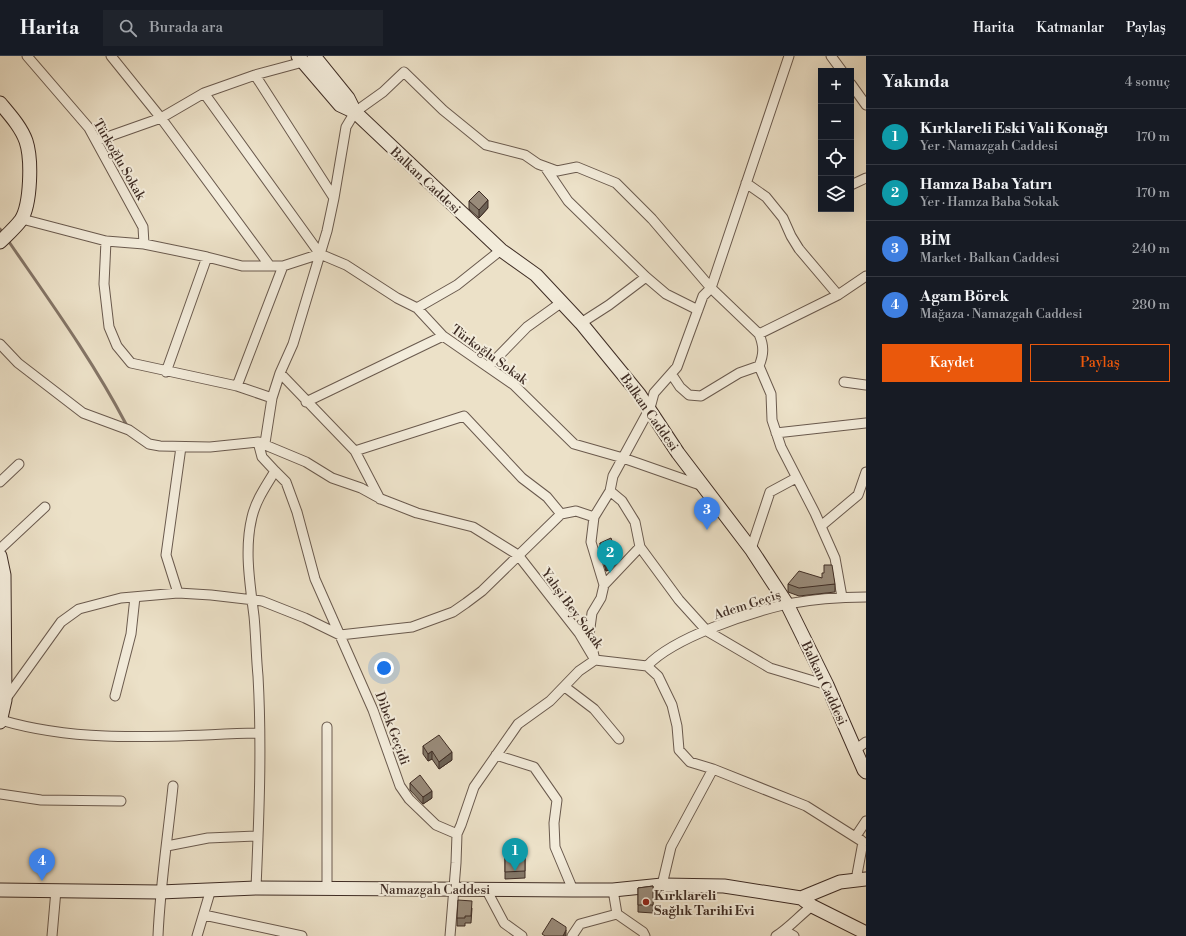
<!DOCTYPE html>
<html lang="tr">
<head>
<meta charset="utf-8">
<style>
  :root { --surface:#171b24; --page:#20242c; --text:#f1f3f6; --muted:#9ea1a6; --line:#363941; --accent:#ea580c }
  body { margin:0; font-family:"Libre Bodoni",serif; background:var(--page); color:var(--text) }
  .controls { position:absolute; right:12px; top:12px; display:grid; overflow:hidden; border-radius:0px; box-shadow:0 4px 16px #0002 }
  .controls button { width:36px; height:36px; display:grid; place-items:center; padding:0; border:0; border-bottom:1px solid var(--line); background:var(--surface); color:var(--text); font:20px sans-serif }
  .you { position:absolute; left:384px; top:612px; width:14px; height:14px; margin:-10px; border:3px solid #fff; border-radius:50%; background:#1a73e8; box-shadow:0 0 0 6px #1a73e833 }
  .badge { display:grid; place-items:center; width:26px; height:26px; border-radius:50%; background:var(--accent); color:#fff; font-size:13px; font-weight:700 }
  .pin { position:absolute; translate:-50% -33px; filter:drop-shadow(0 1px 2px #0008) }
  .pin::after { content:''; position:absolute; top:21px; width:14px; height:12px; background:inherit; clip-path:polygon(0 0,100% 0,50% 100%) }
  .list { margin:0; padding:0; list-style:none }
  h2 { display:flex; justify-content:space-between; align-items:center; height:52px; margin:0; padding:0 16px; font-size:17px }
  h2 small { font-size:13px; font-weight:400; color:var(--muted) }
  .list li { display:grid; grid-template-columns:26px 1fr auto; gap:12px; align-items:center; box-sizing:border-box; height:56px; padding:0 16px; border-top:1px solid var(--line) }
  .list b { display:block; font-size:15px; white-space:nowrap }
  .list p { margin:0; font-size:13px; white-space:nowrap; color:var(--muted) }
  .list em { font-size:13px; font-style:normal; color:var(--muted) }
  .actions { display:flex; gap:8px; padding:12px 16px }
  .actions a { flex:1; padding:9px 0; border:1px solid var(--accent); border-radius:0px; text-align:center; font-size:14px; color:var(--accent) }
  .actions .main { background:var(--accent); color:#fff }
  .icon { flex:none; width:22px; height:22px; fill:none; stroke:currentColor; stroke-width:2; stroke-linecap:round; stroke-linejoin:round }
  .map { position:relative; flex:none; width:866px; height:880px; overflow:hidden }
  header { display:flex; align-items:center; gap:24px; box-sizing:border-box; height:56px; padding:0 20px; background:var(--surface); border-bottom:1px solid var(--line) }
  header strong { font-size:19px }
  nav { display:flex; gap:22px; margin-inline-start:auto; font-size:14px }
  .search { width:280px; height:36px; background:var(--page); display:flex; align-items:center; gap:10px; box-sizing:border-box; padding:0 14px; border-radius:0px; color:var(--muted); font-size:15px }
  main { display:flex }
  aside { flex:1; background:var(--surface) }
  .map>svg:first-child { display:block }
</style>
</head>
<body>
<header>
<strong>Harita</strong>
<div class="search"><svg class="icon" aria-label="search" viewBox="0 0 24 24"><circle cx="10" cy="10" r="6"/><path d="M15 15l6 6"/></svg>Burada ara</div>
<nav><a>Harita</a><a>Katmanlar</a><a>Paylaş</a></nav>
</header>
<main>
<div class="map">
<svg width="866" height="880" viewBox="0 0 866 880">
  <rect width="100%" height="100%" fill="#ece1c8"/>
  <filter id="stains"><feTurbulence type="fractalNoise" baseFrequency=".005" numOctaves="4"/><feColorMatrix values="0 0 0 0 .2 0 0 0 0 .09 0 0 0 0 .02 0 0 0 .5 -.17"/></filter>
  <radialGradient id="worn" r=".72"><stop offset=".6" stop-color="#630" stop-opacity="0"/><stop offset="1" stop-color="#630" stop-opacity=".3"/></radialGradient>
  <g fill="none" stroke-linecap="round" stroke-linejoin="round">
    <path stroke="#837466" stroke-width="3" d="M 0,173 L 4,179
      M 7,183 C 49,244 92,303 126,368"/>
    <g stroke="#6a5a4e" stroke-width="11">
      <path id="street" d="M 27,0 L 89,72 L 143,171 L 144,188
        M 111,0 L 161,62 L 270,210
        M 831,0 L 842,15
        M 255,19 L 334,142
        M 851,28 L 866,49
        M 204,37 L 320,198
        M 96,85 L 161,62 L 204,37 L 255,19 L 303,6
        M 545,111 L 568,145 L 646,221 L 666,238 L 698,254
        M 746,127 L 766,141 L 783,162 L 791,180 L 799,193 L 838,239
        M 851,129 L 866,122
        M 22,163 L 106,185 L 144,188 L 207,201 L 242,210 L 283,210 L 320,198 L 346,209 L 397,242 L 417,252 L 443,280 L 514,329 L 574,388 L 623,402 L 703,430
        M 106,185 L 104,228 L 109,271 L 117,290 L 131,307 L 237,330 L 272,342
        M 417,252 L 457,229 L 501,194
        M 581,267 L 609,249 L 646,221
        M 0,288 L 18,307 L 83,357 L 129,374 L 149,388 L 160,390 L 210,391 L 258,386 L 306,406 L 332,422 L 361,432 L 381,443 L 417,457 L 473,471 L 518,499 L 579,577 L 595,604 L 647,610 L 658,620 L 672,649 L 677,670 L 679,694 L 690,706 L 713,713 L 806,750 L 863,786
        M 759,310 L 771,338 L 772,364 L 781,391 L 815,457 L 835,502 L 842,541
        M 488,311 L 527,271 L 562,246
        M 166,316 L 207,201
        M 280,317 L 355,395 L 380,443
        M 672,319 L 680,331 L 689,339 L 701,340 L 739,317 L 759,310 C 764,298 764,290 759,278 L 838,239 L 866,220
        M 844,326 L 866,329
        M 237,330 L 283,210
        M 306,346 L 443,280
        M 776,377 L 866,367
        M 355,395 L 464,360 L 522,422 L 547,441 L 561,458 L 576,455 L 594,461
        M 275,415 L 286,426 L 297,456 L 315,523 L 373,654 L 400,730 L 409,743 L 436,769 L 457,778 L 456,807 L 450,880
        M 0,426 L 19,408
        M 610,435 L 622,445 L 635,466 L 640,491 L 679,544 L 707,575 L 770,612 L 827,629
        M 821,470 L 858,439 L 866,416
        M 0,493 L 45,451
        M 751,493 L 770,436 L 796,422
        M 604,529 L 640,491
        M 178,537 L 166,499 L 181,391
        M 647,610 C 674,581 749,557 787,548 C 813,543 840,541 866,541
        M 565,631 L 594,653 L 619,683
        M 115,640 L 131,578 L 135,541
        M 5,644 L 61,566 L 79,553 L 121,542 L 178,537 L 211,539 L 262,545 L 305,562 L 340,579 L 412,571 L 453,556 L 466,547 L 482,535 L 561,458
        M 1,664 C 85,689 173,679 259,677
        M 327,671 L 327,832
        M 855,694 L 866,686
        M 496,699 L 534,711 L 557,744 L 554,767 L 555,791 L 573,834
        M 0,738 L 41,744 L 121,745
        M 457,778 L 461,769 L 474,731 L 518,668 L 550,645 L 579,615 L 595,604 L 589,579 L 592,557 L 601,542 L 604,529 L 591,486 L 594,461 L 610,435 L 613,420 L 650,352 L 654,337 L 677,311 L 703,240 L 711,232 L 789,0
        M 167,790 L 208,782 L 258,780
        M 856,824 L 863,786 L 856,780 L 866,765
        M 662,829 L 671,791 L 713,713
        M 256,832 C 259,761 262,691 258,620 C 256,600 256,580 254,560 C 250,528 244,493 252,461 C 256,444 266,430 275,415 L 262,401 L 258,386 L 265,387 L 272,342 L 280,317 L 293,288 L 327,175 L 334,142 L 346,71 L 355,56 L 383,36 L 404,16 L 443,54 L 486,89 L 525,99 L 538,108 L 557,115 L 577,111 L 616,127 L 652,163 L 711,232 L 759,278
        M 486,833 L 504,867 L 522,880
        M 613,834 L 617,858 L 643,876 L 645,880
        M 204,859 L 302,880
        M 785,875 L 794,880
        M 52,880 L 56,834
        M 158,880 C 160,830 168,780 173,730
        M 197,880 L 211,833
        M 572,880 L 580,868 L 617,858
        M 776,880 C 789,872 800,859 812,850"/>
    </g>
    <g stroke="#3f2d25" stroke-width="15">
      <path id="secondary" d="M 298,0 L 340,49 L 355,56
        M 314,0 L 348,42 L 355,56 L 501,194 L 536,219 L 581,267 L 639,338 L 678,397 L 751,493 L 787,548 L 827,629 L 864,714 L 866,716
        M 0,47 C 10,59 21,71 26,85 C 32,103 31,148 21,164 C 15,172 7,179 0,186
        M 0,500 L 4,519 L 5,644 L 0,666
        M 0,834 L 160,836 L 256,832 L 573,834 L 613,834 L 662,829 L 724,830 L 801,842 L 840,826 L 866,823
        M 801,842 L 812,850 L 866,877"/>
    </g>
    <use href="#street" stroke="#f3ecdb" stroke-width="9"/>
    <use href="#secondary" stroke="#f3ecdb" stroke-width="13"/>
  </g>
  <path fill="#847869" stroke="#3f2d25" d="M 469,145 L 488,152 L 479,162 L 469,153 Z
    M 600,487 L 617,506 L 611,513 L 606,515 L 600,494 Z
    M 788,528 L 835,528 L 835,536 L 799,540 L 788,536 Z
    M 423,690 L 452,704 L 439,713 L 432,703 L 428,705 L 423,698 Z
    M 410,727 L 432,742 L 423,748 L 410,734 Z
    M 505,797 L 525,797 L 525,822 L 505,823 Z
    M 653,830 L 653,857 L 638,856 L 638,832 Z
    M 472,852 L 471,867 L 465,867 L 465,870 L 457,870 L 457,862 Z"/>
  <path fill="#6b6155" stroke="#3f2d25" d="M 488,144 L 488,152 L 479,162 L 479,154 Z
    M 617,499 L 617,506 L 611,513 L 606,515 L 606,507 Z
    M 432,695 L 432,703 L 428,705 L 428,698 Z
    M 452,696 L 452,704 L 439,713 L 439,706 Z
    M 432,735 L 432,742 L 423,748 L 423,741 Z
    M 566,874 L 566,880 L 563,880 Z"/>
  <path fill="#998b7a" stroke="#3f2d25" d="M 479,135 L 488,144 L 479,154 L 469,145 Z
    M 611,482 L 617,499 L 611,505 L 606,507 L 600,487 Z
    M 824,509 L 832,509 L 835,528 L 799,532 L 788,528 L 799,515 L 822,522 L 822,517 L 824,517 Z
    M 439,679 L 452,696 L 439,706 L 432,695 L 428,698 L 423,690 Z
    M 420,719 L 432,735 L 423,741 L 410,727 Z
    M 505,797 L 525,797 L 525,815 L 505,816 Z
    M 653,830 L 653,849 L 638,849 L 638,832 Z
    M 458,844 L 472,845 L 471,860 L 465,860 L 465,862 L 457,862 Z
    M 552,862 L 566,871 L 566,874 L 563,880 L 545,880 L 542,878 Z"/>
  <circle fill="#8f2418" stroke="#f3ecdb" stroke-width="1.5" cx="646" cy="846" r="4"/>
  <g text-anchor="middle" stroke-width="4" stroke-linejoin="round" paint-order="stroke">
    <g font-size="13" fill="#3f2d25" stroke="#f3ecdb">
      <text transform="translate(120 103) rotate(60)" y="5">Türkoğlu Sokak</text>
      <text transform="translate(426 124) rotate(43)" y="5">Balkan Caddesi</text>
      <text transform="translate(490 298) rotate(36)" y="5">Türkoğlu Sokak</text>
      <text transform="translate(650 356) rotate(55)" y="5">Balkan Caddesi</text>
      <text transform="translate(747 548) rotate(-18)" y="5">Adem Geçiş</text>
      <text transform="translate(573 552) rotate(54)" y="5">Yahşi Bey Sokak</text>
      <text transform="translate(825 627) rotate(65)" y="5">Balkan Caddesi</text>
      <text transform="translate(393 672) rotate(70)" y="5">Dibek Geçidi</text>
      <text x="435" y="838">Namazgah Caddesi</text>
    </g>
    <g font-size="13" font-weight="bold" fill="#3f2d25" stroke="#f3ecdb" text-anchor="start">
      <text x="654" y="844">Kırklareli<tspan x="654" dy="15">Sağlık Tarihi Evi</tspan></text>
    </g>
  </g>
  <rect width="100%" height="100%" filter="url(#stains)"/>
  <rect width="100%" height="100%" fill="url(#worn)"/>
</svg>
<div class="controls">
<button>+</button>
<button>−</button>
<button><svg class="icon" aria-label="locate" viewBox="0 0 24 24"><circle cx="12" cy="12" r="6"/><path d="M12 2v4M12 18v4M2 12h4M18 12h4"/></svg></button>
<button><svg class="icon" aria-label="layers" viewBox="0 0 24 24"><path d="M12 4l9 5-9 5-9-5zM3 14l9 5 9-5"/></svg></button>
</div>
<div class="you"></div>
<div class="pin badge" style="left:515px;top:815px;background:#0f9aa8">1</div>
<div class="pin badge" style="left:610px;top:517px;background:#0f9aa8">2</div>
<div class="pin badge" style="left:707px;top:474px;background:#3f7fe0">3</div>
<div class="pin badge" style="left:42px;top:825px;background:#3f7fe0">4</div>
</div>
<aside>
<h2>Yakında<small>4 sonuç</small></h2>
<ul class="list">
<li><span class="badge" style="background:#0f9aa8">1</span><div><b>Kırklareli Eski Vali Konağı</b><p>Yer · Namazgah Caddesi</p></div><em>170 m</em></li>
<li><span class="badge" style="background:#0f9aa8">2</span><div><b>Hamza Baba Yatırı</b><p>Yer · Hamza Baba Sokak</p></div><em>170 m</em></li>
<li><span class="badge" style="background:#3f7fe0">3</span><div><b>BİM</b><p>Market · Balkan Caddesi</p></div><em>240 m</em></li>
<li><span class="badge" style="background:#3f7fe0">4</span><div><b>Agam Börek</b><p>Mağaza · Namazgah Caddesi</p></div><em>280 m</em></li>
</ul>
<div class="actions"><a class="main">Kaydet</a><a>Paylaş</a></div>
</aside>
</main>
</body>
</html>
